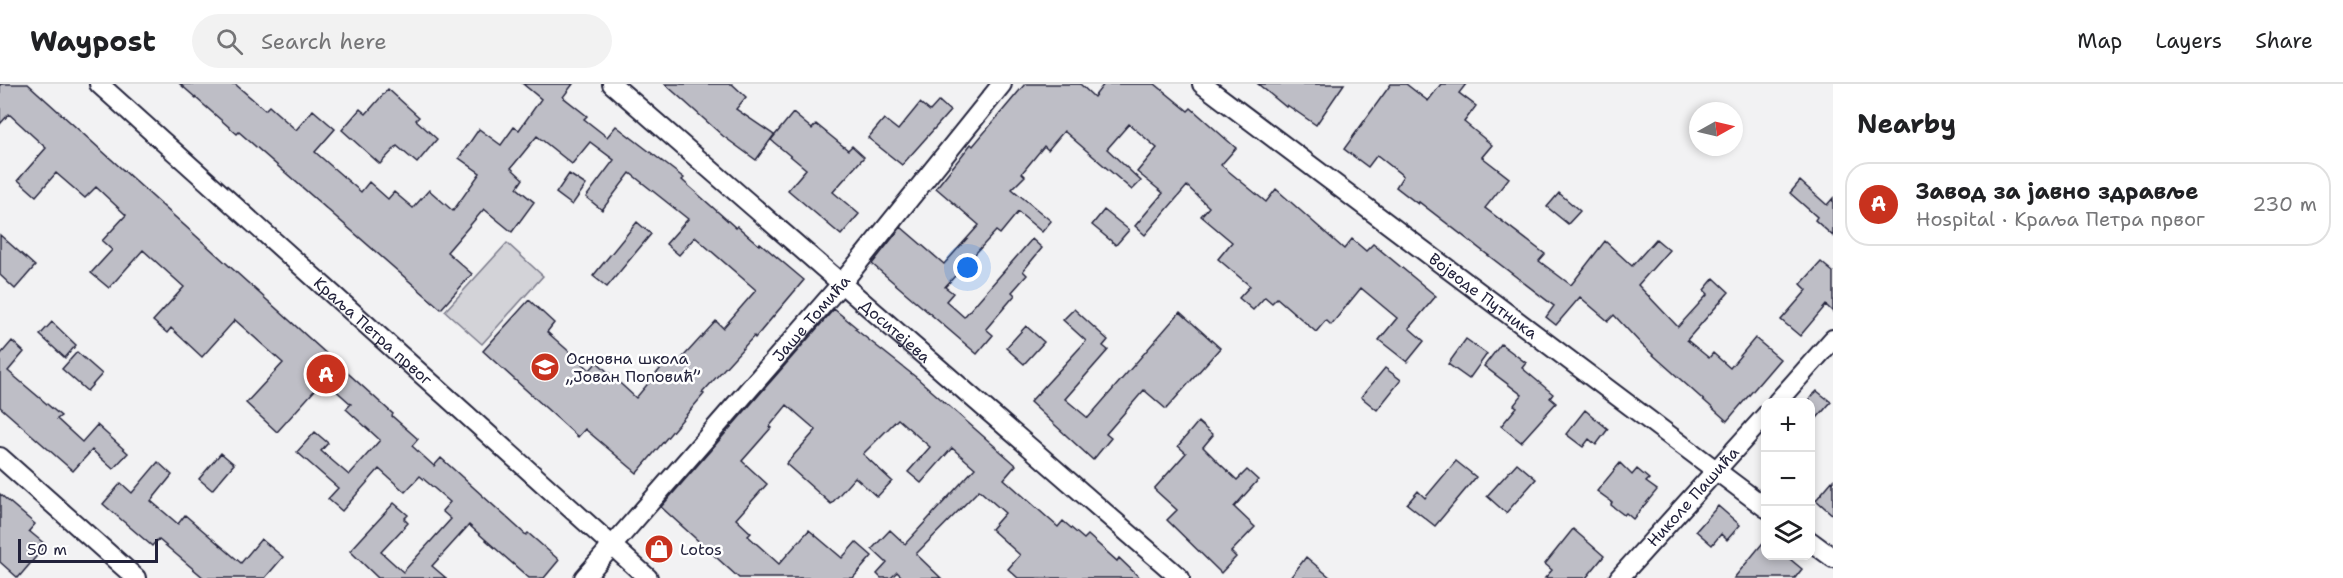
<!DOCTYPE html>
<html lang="en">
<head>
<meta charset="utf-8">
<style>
  :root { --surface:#fff; --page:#f2f2f2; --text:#202124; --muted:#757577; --line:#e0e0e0; --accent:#c8321e }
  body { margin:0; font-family:"Shantell Sans",sans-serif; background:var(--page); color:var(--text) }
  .controls { position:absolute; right:18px; bottom:18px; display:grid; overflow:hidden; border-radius:12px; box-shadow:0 3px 9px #0003 }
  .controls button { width:54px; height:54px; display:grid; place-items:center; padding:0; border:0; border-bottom:2px solid var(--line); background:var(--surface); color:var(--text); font:30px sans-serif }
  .compass { position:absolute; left:1689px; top:18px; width:54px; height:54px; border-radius:50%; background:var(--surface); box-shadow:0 3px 9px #0003; rotate:82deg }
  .scale { position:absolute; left:18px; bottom:15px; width:140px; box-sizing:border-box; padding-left:6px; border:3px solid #22223b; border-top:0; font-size:16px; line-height:21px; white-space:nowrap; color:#22223b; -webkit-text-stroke:4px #fff; paint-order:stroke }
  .you { position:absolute; left:968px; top:184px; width:21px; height:21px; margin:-15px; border:4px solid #fff; border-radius:50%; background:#1a73e8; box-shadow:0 0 0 9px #1a73e833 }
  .badge { display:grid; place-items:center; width:39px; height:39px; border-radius:50%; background:var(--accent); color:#fff; font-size:20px; font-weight:700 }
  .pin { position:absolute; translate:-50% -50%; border:3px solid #fff; box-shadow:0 2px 6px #0006 }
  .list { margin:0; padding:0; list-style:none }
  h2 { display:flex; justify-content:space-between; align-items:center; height:78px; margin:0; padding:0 24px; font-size:26px }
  h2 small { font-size:20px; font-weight:400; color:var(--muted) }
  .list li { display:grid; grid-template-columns:39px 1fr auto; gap:18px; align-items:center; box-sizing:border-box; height:84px; margin:0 12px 12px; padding:0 12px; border:2px solid var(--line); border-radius:24px }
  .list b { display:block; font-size:22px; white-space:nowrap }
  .list p { margin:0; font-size:20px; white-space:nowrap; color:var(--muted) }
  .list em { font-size:20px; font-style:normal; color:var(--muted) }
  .icon { flex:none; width:33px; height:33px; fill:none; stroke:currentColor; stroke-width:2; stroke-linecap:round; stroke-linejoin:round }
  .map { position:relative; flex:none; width:1833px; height:494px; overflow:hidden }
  header { display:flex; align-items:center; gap:36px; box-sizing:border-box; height:84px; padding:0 30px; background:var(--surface); border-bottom:2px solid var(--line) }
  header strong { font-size:28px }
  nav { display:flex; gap:33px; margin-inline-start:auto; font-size:21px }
  .search { width:420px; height:54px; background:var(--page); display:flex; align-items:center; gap:15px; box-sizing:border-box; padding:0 21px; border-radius:33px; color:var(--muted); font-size:22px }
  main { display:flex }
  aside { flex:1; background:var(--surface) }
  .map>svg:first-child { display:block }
</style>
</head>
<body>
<header>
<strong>Waypost</strong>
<div class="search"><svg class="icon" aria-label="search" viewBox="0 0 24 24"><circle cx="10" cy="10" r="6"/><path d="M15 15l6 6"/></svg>Search here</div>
<nav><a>Map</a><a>Layers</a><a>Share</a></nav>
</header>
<main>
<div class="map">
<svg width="1833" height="494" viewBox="0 0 1833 494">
  <rect width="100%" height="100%" fill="#f2f2f3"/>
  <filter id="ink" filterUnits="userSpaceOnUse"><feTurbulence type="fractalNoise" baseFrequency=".0167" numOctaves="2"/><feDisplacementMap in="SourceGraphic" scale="12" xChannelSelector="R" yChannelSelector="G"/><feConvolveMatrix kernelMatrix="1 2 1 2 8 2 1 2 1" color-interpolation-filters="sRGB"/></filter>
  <g filter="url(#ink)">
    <path fill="#d3d3d8" stroke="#7a7a8a" stroke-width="1.5" d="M 507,159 L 543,192 L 482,260 L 445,227 Z"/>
    <path fill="#bebec6" stroke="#22223b" stroke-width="1.5" d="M 0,0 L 28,0 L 393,330 L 392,332 L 418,355 L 412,362 L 434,382 L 441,374 L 526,451 L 528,449 L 559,476 L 544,494 L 529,494 L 469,441 L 432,482 L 446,494 L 378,494 L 350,467 L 394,419 L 408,431 L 404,435 L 408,439 L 381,468 L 403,488 L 451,435 L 442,427 L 450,418 L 420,392 L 405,408 L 379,385 L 342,427 L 328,415 L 338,404 L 297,368 L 315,348 L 328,359 L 321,367 L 349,391 L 380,356 L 346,325 L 351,320 L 324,296 L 277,348 L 246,319 L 283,279 L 235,236 L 202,273 L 171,244 L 167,249 L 153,237 L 184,203 L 143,166 L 109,204 L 91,189 L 112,166 L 102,157 L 126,131 L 96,103 L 85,114 L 56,89 L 36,112 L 18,96 L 46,64 L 9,30 L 0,40 Z
      M 180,0 L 235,0 L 265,26 L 269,22 L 296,46 L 313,26 L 335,45 L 315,68 L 361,108 L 369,98 L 388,115 L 394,108 L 413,124 L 429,106 L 453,127 L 480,89 L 459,74 L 479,45 L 501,61 L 514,43 L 519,46 L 541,15 L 523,0 L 573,0 L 563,13 L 587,32 L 584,35 L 607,53 L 616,42 L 684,94 L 682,96 L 736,144 L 737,142 L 759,161 L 760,159 L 804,196 L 755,254 L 754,252 L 702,309 L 704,310 L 637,389 L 585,345 L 578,353 L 483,267 L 529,216 L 554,239 L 547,248 L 590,286 L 597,278 L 636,314 L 666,278 L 673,284 L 716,237 L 723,244 L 756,206 L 695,153 L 679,171 L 666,160 L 688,135 L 630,89 L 602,126 L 586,113 L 614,76 L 590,58 L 572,80 L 537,52 L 511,84 L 523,95 L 517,104 L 534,118 L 512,148 L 484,125 L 447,168 L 472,190 L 441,225 L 239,48 L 237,50 Z
      M 665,0 L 732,0 L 746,13 L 736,25 L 774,51 L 756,76 L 723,52 Z
      M 1025,0 L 1080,0 L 1094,13 L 1104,0 L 1155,0 L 1188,27 L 1191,24 L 1236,64 L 1221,81 L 1266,118 L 1276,105 L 1344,165 L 1352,155 L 1366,167 L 1373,160 L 1436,212 L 1409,244 L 1424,257 L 1407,278 L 1379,256 L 1397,234 L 1361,204 L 1331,241 L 1326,236 L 1316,248 L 1277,214 L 1272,219 L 1265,213 L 1253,226 L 1239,214 L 1250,202 L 1218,175 L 1232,158 L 1201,132 L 1209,123 L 1187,102 L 1145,151 L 1135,142 L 1163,109 L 1137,88 L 1157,64 L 1129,40 L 1107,65 L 1141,97 L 1132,106 L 1064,47 L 1048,66 L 1044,62 L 1022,89 L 1025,92 L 1012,105 L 1051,137 L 1042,148 L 1018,128 L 1000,150 L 996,147 L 945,203 L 953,209 L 946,217 L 964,233 L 1032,155 L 1042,164 L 1023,187 L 1027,191 L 1012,208 L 1015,211 L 986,245 L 993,251 L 977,270 L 872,180 L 901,143 L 944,180 L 979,141 L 936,104 L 971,60 L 973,62 Z
      M 1258,0 L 1344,0 L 1316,41 L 1287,21 L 1286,23 Z
      M 1391,0 L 1406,0 L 1428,17 L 1441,0 L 1466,0 L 1459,9 L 1476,22 L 1464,38 L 1492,61 L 1482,73 L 1509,94 L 1485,124 L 1545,170 L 1539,177 L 1571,201 L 1605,157 L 1632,182 L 1656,155 L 1669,166 L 1638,201 L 1678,243 L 1708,210 L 1704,206 L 1714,194 L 1729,208 L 1687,256 L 1709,274 L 1713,269 L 1730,284 L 1755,254 L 1780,275 L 1727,337 L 1642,261 L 1614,231 L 1608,237 L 1580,213 L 1556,241 L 1546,233 L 1554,222 L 1419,118 L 1418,120 L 1396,103 L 1403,92 L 1377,71 L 1368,83 L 1344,65 Z
      M 388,5 L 419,33 L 416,36 L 437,55 L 417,79 L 397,62 L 380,80 L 342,46 L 360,25 L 366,30 Z
      M 939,17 L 950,27 L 902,81 L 868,54 L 884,35 L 898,46 L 920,19 L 930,27 Z
      M 793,29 L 812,45 L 816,40 L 848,66 L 852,62 L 864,73 L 833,108 L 859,130 L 841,151 L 788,106 L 806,85 L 771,56 Z
      M 569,90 L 586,101 L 572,121 L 556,109 Z
      M 1800,97 L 1827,121 L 1833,114 L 1833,152 L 1815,136 L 1817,133 L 1790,109 Z
      M 1559,109 L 1580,127 L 1568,140 L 1547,123 Z
      M 1104,126 L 1129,146 L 1116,161 L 1092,141 Z
      M 637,138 L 651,150 L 607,203 L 593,192 Z
      M 0,151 L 35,182 L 15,205 L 0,191 Z
      M 1821,178 L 1833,188 L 1833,228 L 1826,221 L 1800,252 L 1781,236 L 1807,206 L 1801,200 Z
      M 834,225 L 857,244 L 855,245 L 917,294 L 1016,381 L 1004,395 L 1058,443 L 1063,437 L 1084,455 L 1088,451 L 1117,477 L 1119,474 L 1140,494 L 1018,494 L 1008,485 L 1020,471 L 991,445 L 1005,429 L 979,406 L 916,470 L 941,494 L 903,494 L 897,488 L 891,494 L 881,494 L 877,490 L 887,479 L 872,465 L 890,446 L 905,460 L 975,384 L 952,364 L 921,399 L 908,388 L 930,363 L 898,335 L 863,370 L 892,397 L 877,413 L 855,393 L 831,420 L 786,380 L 816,346 L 787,321 L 769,343 L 771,344 L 742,377 L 767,400 L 736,435 L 751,449 L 748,452 L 779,480 L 809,446 L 842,474 L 856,458 L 872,472 L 853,494 L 739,494 L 661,423 Z
      M 1074,225 L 1108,256 L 1103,262 L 1108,266 L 1065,315 L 1088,334 L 1180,228 L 1220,264 L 1166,325 L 1144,306 L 1106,350 L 1111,354 L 1093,376 L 1030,318 L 1086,257 L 1063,236 Z
      M 52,238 L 76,261 L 65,274 L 40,251 Z
      M 1026,242 L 1044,258 L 1024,280 L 1006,264 Z
      M 1466,255 L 1487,270 L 1469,295 L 1448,280 Z
      M 12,257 L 24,268 L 8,287 L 61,332 L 57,335 L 82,358 L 97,341 L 128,369 L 113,385 L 92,366 L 73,387 L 0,323 L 0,271 Z
      M 1501,260 L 1526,279 L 1522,284 L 1553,310 L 1550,314 L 1556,319 L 1521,358 L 1501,342 L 1517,323 L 1514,321 L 1522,311 L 1484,282 Z
      M 77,268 L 102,290 L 87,307 L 62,285 Z
      M 1385,284 L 1401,296 L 1377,326 L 1361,313 Z
      M 1817,307 L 1831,318 L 1810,342 L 1810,314 Z
      M 1585,326 L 1608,345 L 1596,361 L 1589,355 L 1583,363 L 1566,350 Z
      M 1198,338 L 1213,351 L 1203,363 L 1220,380 L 1237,396 L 1247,386 L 1258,396 L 1234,423 L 1255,443 L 1231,468 L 1236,473 L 1221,489 L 1167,436 L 1177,426 L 1154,405 L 1186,369 L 1178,362 Z
      M 221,369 L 234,380 L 212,406 L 199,395 Z
      M 1456,377 L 1476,393 L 1435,442 L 1407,420 L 1418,407 L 1425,414 Z
      M 158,378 L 172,391 L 151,417 L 178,440 L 185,431 L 241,479 L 261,455 L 283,473 L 265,494 L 204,494 L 158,455 L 152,462 L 103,420 L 121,399 L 132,409 Z
      M 1517,379 L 1536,395 L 1506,429 L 1487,412 Z
      M 1620,379 L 1632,391 L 1637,385 L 1649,395 L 1646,398 L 1657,406 L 1633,435 L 1626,429 L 1624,431 L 1616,425 L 1611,421 L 1612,418 L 1597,407 Z
      M 1833,396 L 1833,431 L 1816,416 Z
      M 0,410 L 35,440 L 29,447 L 46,461 L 18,494 L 0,478 Z
      M 1718,422 L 1740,441 L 1727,456 L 1721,450 L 1712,461 L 1696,447 Z
      M 1573,445 L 1604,472 L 1586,494 L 1545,494 L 1552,486 L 1545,480 Z
      M 1766,455 L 1766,471 L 1785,471 L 1802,485 L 1795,494 L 1734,494 Z
      M 1306,473 L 1331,494 L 1290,494 Z"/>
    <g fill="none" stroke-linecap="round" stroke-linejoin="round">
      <g stroke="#22223b" stroke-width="22">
        <g id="minor">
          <path id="s1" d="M 99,0 L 648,494"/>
          <path id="s2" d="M 612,0 L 1180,494"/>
          <path id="s3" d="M 1202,0 L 1766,424"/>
          <path d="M 1777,318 L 1833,255"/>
          <path d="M 0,373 L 136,494"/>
          <path d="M 1810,457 L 1833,474"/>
          <path id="s4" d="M 584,494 L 841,200 L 1002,0"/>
          <path id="s5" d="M 1619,494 L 1766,331"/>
        </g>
      </g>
      <use href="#minor" stroke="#fff" stroke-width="18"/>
    </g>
  </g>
  <defs>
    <g id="school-disc" transform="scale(1.5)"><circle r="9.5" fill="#c8321e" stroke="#fff"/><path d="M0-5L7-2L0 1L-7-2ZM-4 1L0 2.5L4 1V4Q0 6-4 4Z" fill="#fff"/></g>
    <g id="shop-disc" transform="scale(1.5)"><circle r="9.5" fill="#c8321e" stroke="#fff"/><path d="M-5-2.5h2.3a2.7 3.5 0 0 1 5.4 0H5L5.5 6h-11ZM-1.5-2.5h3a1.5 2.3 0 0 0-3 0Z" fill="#fff"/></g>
  </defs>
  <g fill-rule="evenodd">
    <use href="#school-disc" x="545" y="283"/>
    <use href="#shop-disc" x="659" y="465"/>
  </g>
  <g text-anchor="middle" stroke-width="5" stroke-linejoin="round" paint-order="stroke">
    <g font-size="16" fill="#22223b" stroke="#fff">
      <text dy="6" stroke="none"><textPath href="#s3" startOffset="352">Војводе Путника</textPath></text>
      <text dy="6" stroke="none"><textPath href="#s4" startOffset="345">Јаше Томића</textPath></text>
      <text dy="6" stroke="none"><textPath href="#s1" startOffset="369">Краља Петра првог</textPath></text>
      <text dy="6" stroke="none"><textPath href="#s2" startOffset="376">Доситејева</textPath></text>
      <text dy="6" stroke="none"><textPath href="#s5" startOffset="110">Николе Пашића</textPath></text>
    </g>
    <g font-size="16" fill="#22223b" stroke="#fff" text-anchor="start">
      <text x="566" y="280">Основна школа<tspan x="566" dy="18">„Јован Поповић”</tspan></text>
      <text x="680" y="471">Lotos</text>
    </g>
  </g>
</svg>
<div class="controls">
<button>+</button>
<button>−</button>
<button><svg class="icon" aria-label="layers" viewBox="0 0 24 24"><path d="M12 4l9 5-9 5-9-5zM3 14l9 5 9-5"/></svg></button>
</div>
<svg class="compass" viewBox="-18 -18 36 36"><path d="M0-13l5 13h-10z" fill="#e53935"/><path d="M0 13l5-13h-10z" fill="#757577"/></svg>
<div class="scale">50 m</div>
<div class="you"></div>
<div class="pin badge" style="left:326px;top:290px">A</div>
</div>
<aside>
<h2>Nearby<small></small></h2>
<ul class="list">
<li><span class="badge">A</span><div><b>Завод за јавно здравље</b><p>Hospital · Краља Петра првог</p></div><em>230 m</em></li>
</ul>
</aside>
</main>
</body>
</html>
